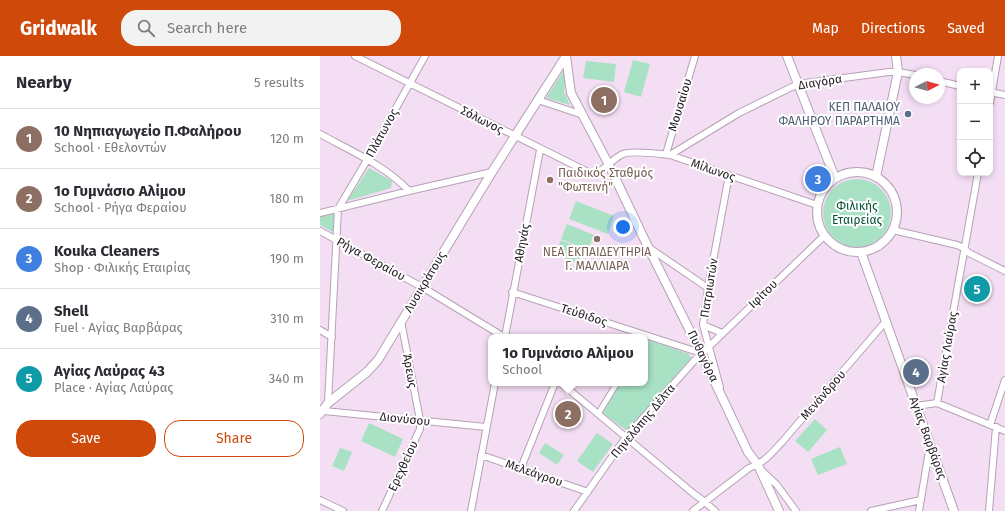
<!DOCTYPE html>
<html lang="en">
<head>
<meta charset="utf-8">
<style>
  :root { --surface:#fff; --page:#f2f2f3; --text:#2b2b33; --muted:#7c7c81; --line:#e1e1e2; --accent:#cf4a0a }
  body { margin:0; font-family:"Fira Sans",sans-serif; background:var(--page); color:var(--text) }
  .controls { position:absolute; right:12px; top:12px; display:grid; overflow:hidden; border-radius:8px; box-shadow:0 2px 6px #0003 }
  .controls button { width:36px; height:36px; display:grid; place-items:center; padding:0; border:0; border-bottom:1px solid var(--line); background:var(--surface); color:var(--text); font:20px sans-serif }
  .compass { position:absolute; left:589px; top:12px; width:36px; height:36px; border-radius:50%; background:var(--surface); box-shadow:0 2px 6px #0003; rotate:84deg }
  .you { position:absolute; left:303px; top:171px; width:14px; height:14px; margin:-10px; border:3px solid #fff; border-radius:50%; background:#1a73e8; box-shadow:0 0 0 6px #1a73e833 }
  .badge { display:grid; place-items:center; width:26px; height:26px; border-radius:50%; background:var(--accent); color:#fff; font-size:13px; font-weight:700 }
  .pin { position:absolute; translate:-50% -50%; border:2px solid #fff; box-shadow:0 1px 4px #0006 }
  .popup { position:absolute; left:168px; top:278px; width:160px; height:52px; box-sizing:border-box; display:grid; place-content:center; border-radius:8px; background:var(--surface); filter:drop-shadow(0 1px 3px #0005); font-size:13px; white-space:nowrap; color:var(--muted) }
  .popup b { font-size:15px; color:var(--text) }
  .popup::after { content:''; position:absolute; left:50%; top:100%; margin-left:-8px; border:8px solid transparent; border-top-color:var(--surface) }
  .list { margin:0; padding:0; list-style:none }
  h2 { display:flex; justify-content:space-between; align-items:center; height:52px; margin:0; padding:0 16px; font-size:17px }
  h2 small { font-size:13px; font-weight:400; color:var(--muted) }
  .list li { display:grid; grid-template-columns:26px 1fr auto; gap:12px; align-items:center; box-sizing:border-box; height:60px; padding:0 16px; border-top:1px solid var(--line) }
  .list b { display:block; font-size:15px; white-space:nowrap }
  .list p { margin:0; font-size:13px; white-space:nowrap; color:var(--muted) }
  .list em { font-size:13px; font-style:normal; color:var(--muted) }
  .actions { display:flex; gap:8px; padding:12px 16px }
  .actions a { flex:1; padding:9px 0; border:1px solid var(--accent); border-radius:16px; text-align:center; font-size:14px; color:var(--accent) }
  .actions .main { background:var(--accent); color:#fff }
  .icon { flex:none; width:22px; height:22px; fill:none; stroke:currentColor; stroke-width:2; stroke-linecap:round; stroke-linejoin:round }
  .map { position:relative; flex:none; width:685px; height:455px; overflow:hidden }
  header { display:flex; align-items:center; gap:24px; box-sizing:border-box; height:56px; padding:0 20px; background:var(--accent); color:#fff }
  header strong { font-size:19px }
  nav { display:flex; gap:22px; margin-inline-start:auto; font-size:14px }
  .search { width:280px; height:36px; background:var(--page); display:flex; align-items:center; gap:10px; box-sizing:border-box; padding:0 14px; border-radius:16px; color:var(--muted); font-size:15px }
  main { display:flex }
  aside { flex:1; background:var(--surface) }
  .map>svg:first-child { display:block }
</style>
</head>
<body>
<header>
<strong>Gridwalk</strong>
<div class="search"><svg class="icon" aria-label="search" viewBox="0 0 24 24"><circle cx="10" cy="10" r="6"/><path d="M15 15l6 6"/></svg>Search here</div>
<nav><a>Map</a><a>Directions</a><a>Saved</a></nav>
</header>
<main>
<aside>
<h2>Nearby<small>5 results</small></h2>
<ul class="list">
<li><span class="badge" style="background:#8d6e63">1</span><div><b>10 Νηπιαγωγείο Π.Φαλήρου</b><p>School · Εθελοντών</p></div><em>120 m</em></li>
<li><span class="badge" style="background:#8d6e63">2</span><div><b>1ο Γυμνάσιο Αλίμου</b><p>School · Ρήγα Φεραίου</p></div><em>180 m</em></li>
<li><span class="badge" style="background:#3f7fe0">3</span><div><b>Kouka Cleaners</b><p>Shop · Φιλικής Εταιρίας</p></div><em>190 m</em></li>
<li><span class="badge" style="background:#5c6f8a">4</span><div><b>Shell</b><p>Fuel · Αγίας Βαρβάρας</p></div><em>310 m</em></li>
<li><span class="badge" style="background:#0f9aa8">5</span><div><b>Αγίας Λαύρας 43</b><p>Place · Αγίας Λαύρας</p></div><em>340 m</em></li>
</ul>
<div class="actions"><a class="main">Save</a><a>Share</a></div>
</aside>
<div class="map">
<svg width="685" height="455" viewBox="0 0 685 455">
  <rect width="100%" height="100%" fill="#f4def4"/>
  <path fill="#a9e1c4" d="M 313,4 L 330,8 L 321,41 L 304,36 Z
    M 266,5 L 296,8 L 294,26 L 263,22 Z
    M 244,14 L 246,16 L 244,36 L 250,49 L 226,42 Z
    M 49,112 L 72,125 L 71,132 L 27,145 Z
    M503 157a34 34 0 1 1 68 0a34 34 0 1 1-68 0Z
    M 256,145 L 294,160 L 288,178 L 249,163 Z
    M 12,158 L 16,159 L 15,177 L 0,169 L 0,161 Z
    M 247,168 L 274,179 L 268,194 L 241,183 Z
    M 241,184 L 263,193 L 258,207 L 235,198 Z
    M 326,283 L 369,298 L 371,302 L 308,374 L 306,374 L 283,357 L 283,355 L 300,327 L 325,327 L 325,285 Z
    M 495,363 L 507,374 L 488,396 L 475,385 Z
    M 49,367 L 83,383 L 75,401 L 41,385 Z
    M 277,377 L 293,388 L 273,416 L 257,405 Z
    M 225,387 L 244,399 L 237,409 L 219,397 Z
    M 520,391 L 527,408 L 498,419 L 491,403 Z
    M 20,392 L 32,396 L 24,415 L 12,410 Z"/>
  <g fill="none" stroke-linecap="round" stroke-linejoin="round">
    <g stroke="#b6a1b6" stroke-width="7">
      <path id="pedestrian" d="M 278,358 L 297,327"/>
    </g>
    <g stroke="#b6a1b6" stroke-width="8">
      <path id="minor" d="M 35,0 L 272,118 C 285,116 291,103 303,98 C 313,94 339,98 350,99 L 497,149
        M 619,25 L 640,30
        M 670,36 L 685,39
        M 218,44 L 263,59
        M 670,47 L 678,0
        M 0,78 C 29,94 66,110 89,135
        M 346,98 L 375,0
        M 350,99 L 419,57 L 478,28 L 569,16 L 578,16 L 595,19
        M 0,157 L 89,135 L 172,116
        M 573,174 L 637,189 L 644,192 L 649,197 L 685,215
        M 0,175 L 102,231 L 184,281
        M 328,191 L 388,232
        M 192,236 L 381,297
        M 383,269 L 402,277
        M 0,274 L 12,281
        M 185,281 L 220,94
        M 241,327 L 374,438 L 385,446 L 395,455
        M 400,331 L 383,269 L 388,232 L 409,119
        M 8,347 L 18,153 L 47,104 L 105,0
        M 617,347 L 658,117
        M 596,350 L 617,347 L 685,375
        M 4,355 L 166,371
        M 670,369 L 685,324
        M 161,399 L 268,436
        M 201,412 L 235,327
        M 441,414 L 457,429 L 476,455
        M 0,444 L 23,455
        M 62,455 L 100,373 L 100,364 L 81,265
        M 151,455 L 175,327
        M 254,455 L 306,381 L 374,305 L 504,180
        M 373,455 L 429,412 C 444,407 452,397 462,386 L 566,265
        M 551,455 L 601,444
        M 599,455 L 610,389
        M 669,455 L 676,371"/>
    </g>
    <g stroke="#b6a1b6" stroke-width="10">
      <path id="tertiary" d="M 246,0 L 251,37 L 289,109 L 328,191 L 381,297 L 428,396 L 438,409 L 459,455
        M 467,0 L 515,122
        M497 156a40 40 0 1 1 80 0a40 40 0 1 1-80 0Z
        M 556,121 L 578,16 L 576,0
        M 541,196 L 634,455
        M 0,358 L 8,347 L 47,316 L 58,304 L 172,116 L 246,0"/>
    </g>
    <use href="#pedestrian" stroke="#fff" stroke-width="5"/>
    <use href="#minor" stroke="#fff" stroke-width="6"/>
    <use href="#tertiary" stroke="#fff" stroke-width="8"/>
  </g>
  <circle fill="#5c6f8a" stroke="#fff" stroke-width="1.5" cx="588" cy="58" r="4"/>
  <g fill="#8d6e63" stroke="#fff" stroke-width="1.5">
    <circle cx="230" cy="124" r="4"/>
    <circle cx="277" cy="183" r="4"/>
  </g>
  <g text-anchor="middle" stroke-width="4" stroke-linejoin="round" paint-order="stroke">
    <g font-size="12" fill="#251d25" stroke="#fff">
      <text transform="translate(500 26) rotate(-9)" y="4">Διαγόρα</text>
      <text transform="translate(360 49) rotate(-73)" y="4">Μουσαίου</text>
      <text transform="translate(162 64) rotate(27)" y="4">Σόλωνος</text>
      <text transform="translate(62 77) rotate(-61)" y="4">Πλάτωνος</text>
      <text transform="translate(393 114) rotate(19)" y="4">Μίλωνος</text>
      <text transform="translate(202 187) rotate(-79)" y="4">Αθηνάς</text>
      <text transform="translate(51 203) rotate(29)" y="4">Ρήγα Φεραίου</text>
      <text transform="translate(105 226) rotate(-59)" y="4">Λυσικράτους</text>
      <text transform="translate(389 232) rotate(-81)" y="4">Πατριωτών</text>
      <text transform="translate(443 238) rotate(-44)" y="4">Ιφίτου</text>
      <text transform="translate(264 259) rotate(18)" y="4">Τεύθιδος</text>
      <text transform="translate(627 291) rotate(-80)" y="4">Αγίας Λαύρας</text>
      <text transform="translate(383 300) rotate(64)" y="4">Πυθαγόρα</text>
      <text transform="translate(90 315) rotate(80)" y="4">Άρεως</text>
      <text transform="translate(503 339) rotate(-49)" y="4">Μενάνδρου</text>
      <text transform="translate(85 363) rotate(6)" y="4">Διονύσου</text>
      <text transform="translate(323 365) rotate(-50)" y="4">Πηνελόπης Δέλτα</text>
      <text transform="translate(608 382) rotate(70)" y="4">Αγίας Βαρβάρας</text>
      <text transform="translate(83 410) rotate(-65)" y="4">Ερεχθείου</text>
      <text transform="translate(214 417) rotate(19)" y="4">Μελεάγρου</text>
    </g>
    <g font-size="12" fill="#4e5e75" stroke="#fff" text-anchor="end">
      <text x="580" y="55">ΚΕΠ ΠΑΛΑΙΟΥ<tspan x="580" dy="14">ΦΑΛΗΡΟΥ ΠΑΡΑΡΤΗΜΑ</tspan></text>
    </g>
    <g font-size="12" fill="#785e54" stroke="#fff" text-anchor="start">
      <text x="238" y="121">Παιδικός Σταθμός<tspan x="238" dy="14">"Φωτεινή"</tspan></text>
      <text x="277" y="200" text-anchor="middle">ΝΕΑ ΕΚΠΑΙΔΕΥΤΗΡΙΑ<tspan x="277" dy="14">Γ. ΜΑΛΛΙΑΡΑ</tspan></text>
    </g>
    <g font-size="12" fill="#045136" stroke="#fff">
      <text x="537" y="154">Φιλικής<tspan x="537" dy="14">Εταιρείας</tspan></text>
    </g>
  </g>
</svg>
<div class="controls">
<button>+</button>
<button>−</button>
<button><svg class="icon" aria-label="locate" viewBox="0 0 24 24"><circle cx="12" cy="12" r="6"/><path d="M12 2v4M12 18v4M2 12h4M18 12h4"/></svg></button>
</div>
<svg class="compass" viewBox="-18 -18 36 36"><path d="M0-13l5 13h-10z" fill="#e53935"/><path d="M0 13l5-13h-10z" fill="#7c7c81"/></svg>
<div class="you"></div>
<div class="pin badge" style="left:284px;top:44px;background:#8d6e63">1</div>
<div class="pin badge" style="left:248px;top:358px;background:#8d6e63">2</div>
<div class="popup"><b>1ο Γυμνάσιο Αλίμου</b>School</div>
<div class="pin badge" style="left:498px;top:123px;background:#3f7fe0">3</div>
<div class="pin badge" style="left:596px;top:316px;background:#5c6f8a">4</div>
<div class="pin badge" style="left:657px;top:233px;background:#0f9aa8">5</div>
</div>
</main>
</body>
</html>
